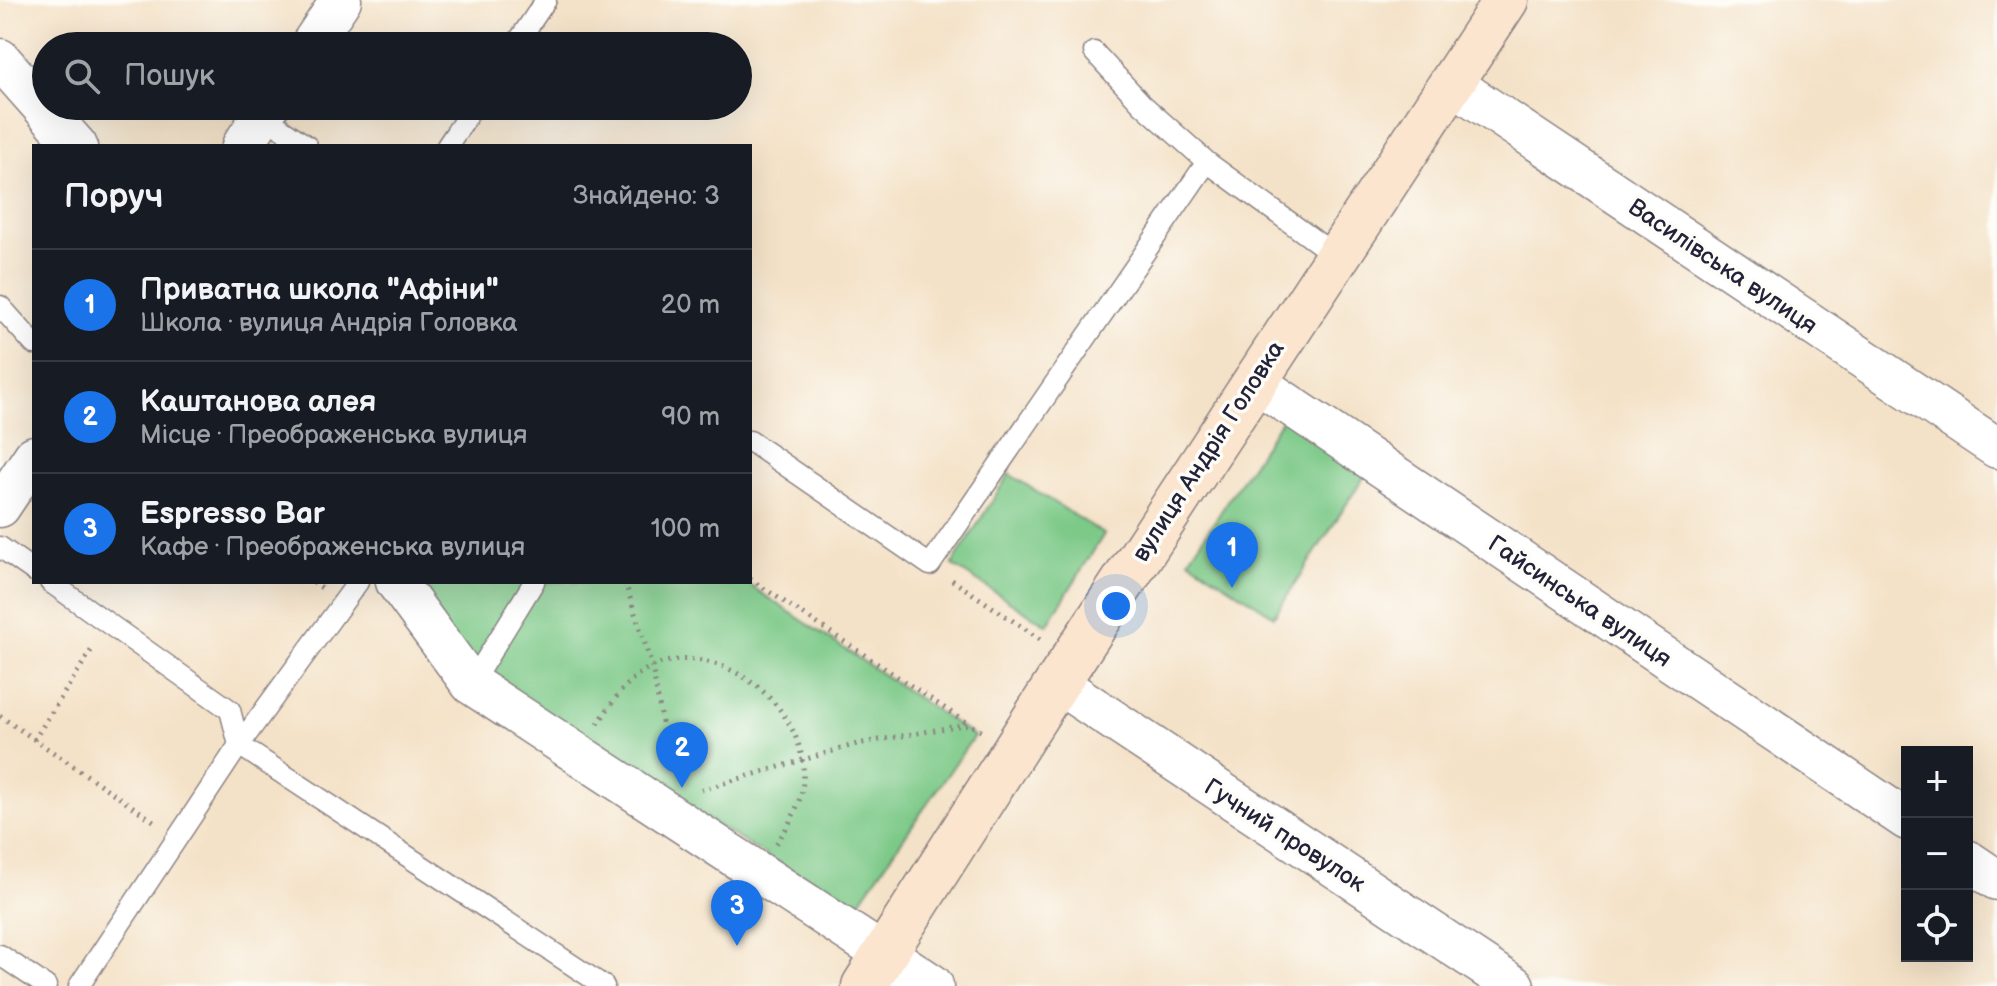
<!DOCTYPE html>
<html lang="uk">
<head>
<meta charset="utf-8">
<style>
  :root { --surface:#171b24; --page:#242831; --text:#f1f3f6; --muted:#9ea1a6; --line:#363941; --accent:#1a73e8 }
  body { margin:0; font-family:"Balsamiq Sans",sans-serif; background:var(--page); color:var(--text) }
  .controls { position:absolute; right:24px; bottom:24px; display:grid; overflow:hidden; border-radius:0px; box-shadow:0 8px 32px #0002 }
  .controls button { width:72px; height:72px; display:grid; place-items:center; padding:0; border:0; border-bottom:2px solid var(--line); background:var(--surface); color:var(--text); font:40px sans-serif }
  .you { position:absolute; left:1116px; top:606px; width:28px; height:28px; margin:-20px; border:6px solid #fff; border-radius:50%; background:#1a73e8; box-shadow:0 0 0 12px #1a73e833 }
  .badge { display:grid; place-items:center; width:52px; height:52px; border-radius:50%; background:var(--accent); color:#fff; font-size:26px; font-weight:700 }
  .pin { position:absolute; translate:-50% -66px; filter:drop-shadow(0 2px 4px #0008) }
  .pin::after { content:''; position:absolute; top:42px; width:28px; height:24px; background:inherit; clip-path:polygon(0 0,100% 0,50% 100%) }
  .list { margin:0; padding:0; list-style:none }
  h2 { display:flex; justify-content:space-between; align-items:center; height:104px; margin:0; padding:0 32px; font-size:34px }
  h2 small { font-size:26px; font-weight:400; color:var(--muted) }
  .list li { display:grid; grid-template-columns:52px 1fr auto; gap:24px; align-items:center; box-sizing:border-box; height:112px; padding:0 32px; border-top:2px solid var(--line) }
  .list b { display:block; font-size:30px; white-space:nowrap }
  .list p { margin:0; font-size:26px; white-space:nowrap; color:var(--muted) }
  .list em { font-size:26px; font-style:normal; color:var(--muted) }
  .icon { flex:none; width:44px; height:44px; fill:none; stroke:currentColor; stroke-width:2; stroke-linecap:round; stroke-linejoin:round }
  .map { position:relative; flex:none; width:1997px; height:986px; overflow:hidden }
  .search { position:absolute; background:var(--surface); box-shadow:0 8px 32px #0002; left:32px; top:32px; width:720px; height:88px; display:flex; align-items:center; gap:20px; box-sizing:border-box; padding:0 28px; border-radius:44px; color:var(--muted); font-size:30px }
  .panel { position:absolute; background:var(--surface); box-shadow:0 8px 32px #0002; left:32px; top:144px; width:720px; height:440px; border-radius:0px }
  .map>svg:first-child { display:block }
</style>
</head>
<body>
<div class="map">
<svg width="1997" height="986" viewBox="0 0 1997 986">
  <rect width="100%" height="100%" fill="#fdfcf7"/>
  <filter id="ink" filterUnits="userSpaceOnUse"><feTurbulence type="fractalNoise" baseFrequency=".0125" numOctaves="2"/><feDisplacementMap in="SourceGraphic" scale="16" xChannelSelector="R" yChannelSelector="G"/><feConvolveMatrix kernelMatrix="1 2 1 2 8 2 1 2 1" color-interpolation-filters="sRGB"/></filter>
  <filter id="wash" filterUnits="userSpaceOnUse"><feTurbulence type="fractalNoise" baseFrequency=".006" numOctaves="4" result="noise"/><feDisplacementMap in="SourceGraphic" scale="32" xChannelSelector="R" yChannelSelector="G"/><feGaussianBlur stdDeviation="1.8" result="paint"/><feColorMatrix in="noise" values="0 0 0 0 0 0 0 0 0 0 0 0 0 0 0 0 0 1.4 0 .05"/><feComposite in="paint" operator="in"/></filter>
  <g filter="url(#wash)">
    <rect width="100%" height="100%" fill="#f4e2c8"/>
    <path fill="#7dc988" stroke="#507662" stroke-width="2" d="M 1284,416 L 1368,471 L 1274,616 L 1189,560 Z
      M 1009,474 L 1104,534 L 1047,625 L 952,565 Z
      M 409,582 L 745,582 L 974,736 L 854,910 L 478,678 Z"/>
  </g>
  <g filter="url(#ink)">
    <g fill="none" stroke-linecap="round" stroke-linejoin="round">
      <g stroke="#8b8282" stroke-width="23">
        <path id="service" d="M 515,46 L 546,0
          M 1094,52 L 1142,104 L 1207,162
          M 263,116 L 307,146
          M 447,146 L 474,106
          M 0,306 L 34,344
          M 750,441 L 930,565 L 1207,162 L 1336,256
          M 0,547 L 34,571
          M 50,582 L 230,710 L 239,745 L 604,986
          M 471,684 L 534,582
          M 0,955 L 46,986
          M 79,986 L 239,745 L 358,582"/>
      </g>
      <g stroke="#8b8282" stroke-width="43">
        <path id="minor" d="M 310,46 L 341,0
          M 0,59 L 77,146
          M 1451,83 L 1997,448
          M 242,146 L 269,106
          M 1254,381 L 1907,820
          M 0,507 L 34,456
          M 396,582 L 471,684 L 886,956
          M 1057,683 L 1514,986
          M 1967,860 L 1997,880"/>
      </g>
      <g stroke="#8b8282" stroke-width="47">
        <path id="tertiary" d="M 886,956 L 931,986"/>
      </g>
      <g stroke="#8b8282" stroke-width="47">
        <path id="secondary" d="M 864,986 L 1057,683 L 1506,0"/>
      </g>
      <path stroke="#8b8282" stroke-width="5" stroke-dasharray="2 6" stroke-linecap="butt" d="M 750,579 L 967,723
        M 952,580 L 1040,639
        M 313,582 L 322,588
        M 625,582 L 652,666 L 671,772
        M 0,716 L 158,824
        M 598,724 C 611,704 626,680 647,669 C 720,631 820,715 801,794 C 797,811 786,830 776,844
        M 34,740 L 94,646
        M 701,790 L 857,744 L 968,724 L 981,731"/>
      <use href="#service" stroke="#fff" stroke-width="20"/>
      <use href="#minor" stroke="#fff" stroke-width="40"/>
      <use href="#tertiary" stroke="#fff" stroke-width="44"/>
      <use href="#secondary" stroke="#fbe5cf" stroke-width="44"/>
    </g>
  </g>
  <g text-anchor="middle" stroke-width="7" stroke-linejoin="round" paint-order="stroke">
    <g font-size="24" fill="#22223b" stroke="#fdfcf7">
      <text transform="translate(1723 266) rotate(34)" y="8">Василівська вулиця</text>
      <text transform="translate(1208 451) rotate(-57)" y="8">вулиця Андрія Головка</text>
      <text transform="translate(1580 601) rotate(34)" y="8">Гайсинська вулиця</text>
      <text transform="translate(1285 835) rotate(33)" y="8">Гучний провулок</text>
    </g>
  </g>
</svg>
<div class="controls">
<button>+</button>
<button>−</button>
<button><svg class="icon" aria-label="locate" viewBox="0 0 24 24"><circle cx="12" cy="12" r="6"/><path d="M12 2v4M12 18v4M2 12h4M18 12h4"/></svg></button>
</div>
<div class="you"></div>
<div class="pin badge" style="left:1232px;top:588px">1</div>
<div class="pin badge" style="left:682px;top:788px">2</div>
<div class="pin badge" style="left:737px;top:946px">3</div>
<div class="search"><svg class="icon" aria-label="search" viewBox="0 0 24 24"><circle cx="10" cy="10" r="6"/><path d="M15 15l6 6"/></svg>Пошук</div>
<section class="panel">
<h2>Поруч<small>Знайдено: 3</small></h2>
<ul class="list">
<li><span class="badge">1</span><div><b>Приватна школа &quot;Афіни&quot;</b><p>Школа · вулиця Андрія Головка</p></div><em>20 m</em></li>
<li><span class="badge">2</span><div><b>Каштанова алея</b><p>Місце · Преображенська вулиця</p></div><em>90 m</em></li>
<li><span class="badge">3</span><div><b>Espresso Bar</b><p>Кафе · Преображенська вулиця</p></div><em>100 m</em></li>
</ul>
</section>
</div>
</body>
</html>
